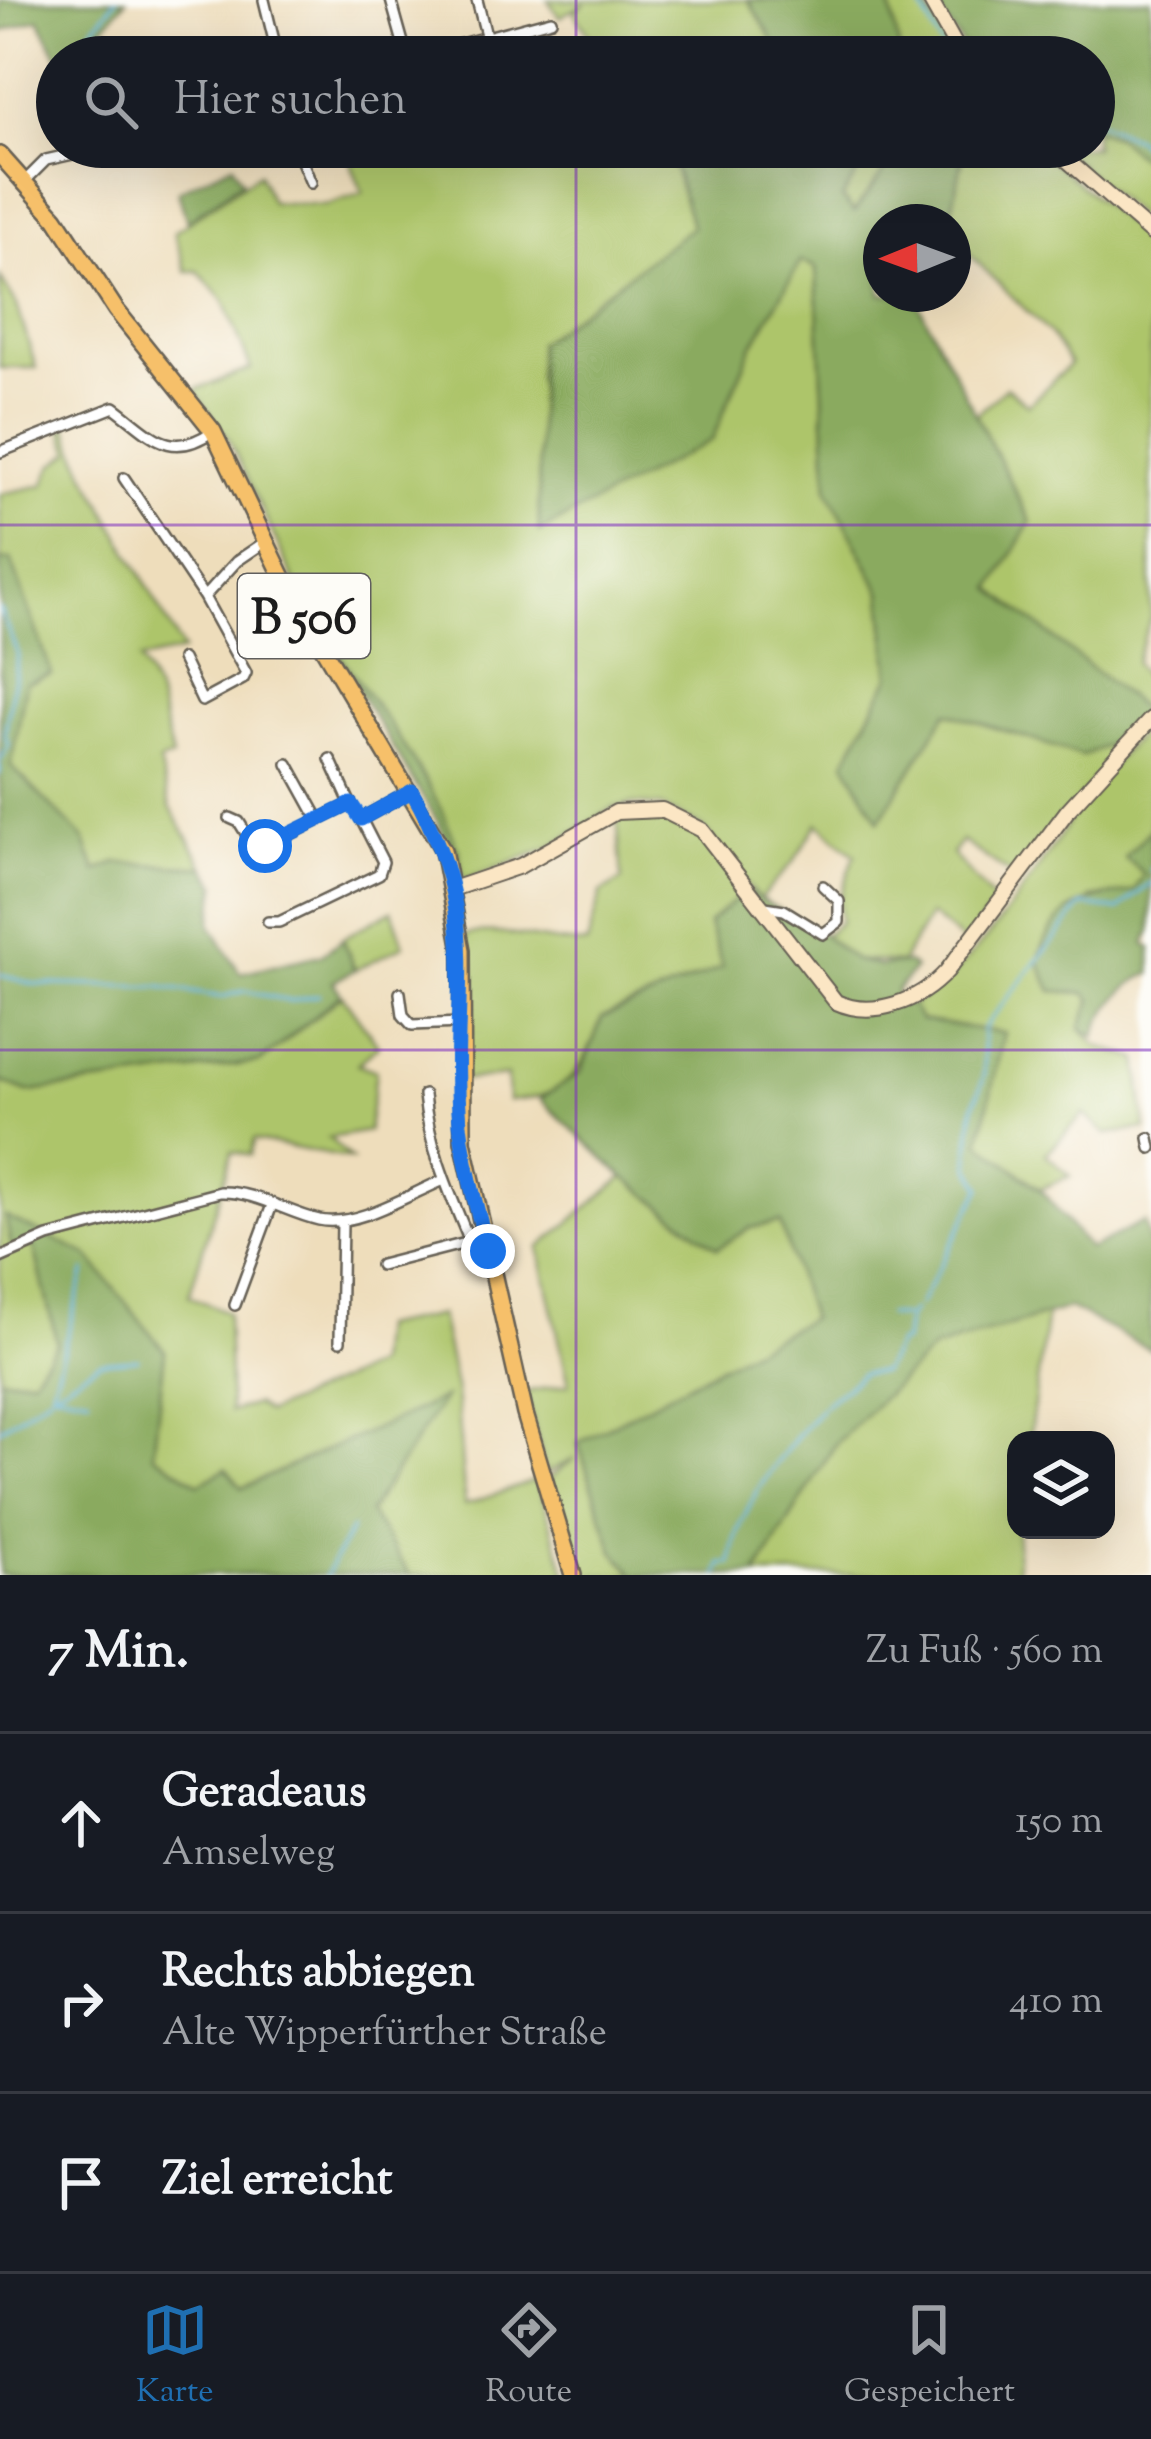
<!DOCTYPE html>
<html lang="de">
<head>
<meta charset="utf-8">
<style>
  :root { --surface:#171b24; --page:#20242c; --text:#f1f3f6; --muted:#9ea1a6; --line:#363941; --accent:#1f6fb2 }
  body { margin:0; font-family:"Sorts Mill Goudy",serif; background:var(--page); color:var(--text) }
  .controls { position:absolute; right:36px; bottom:36px; display:grid; overflow:hidden; border-radius:24px; box-shadow:0 12px 48px #0002 }
  .controls button { width:108px; height:108px; display:grid; place-items:center; padding:0; border:0; border-bottom:3px solid var(--line); background:var(--surface); color:var(--text); font:60px sans-serif }
  .compass { position:absolute; left:863px; top:204px; width:108px; height:108px; border-radius:50%; background:var(--surface); box-shadow:0 12px 48px #0002; rotate:269deg }
  .stop { position:absolute; width:36px; height:36px; margin:-27px; border:9px solid #1a73e8; border-radius:50%; background:#fff }
  .stop.end { background:#1a73e8; border-color:#fff; box-shadow:0 3px 12px #0008 }
  .list { margin:0; padding:0; list-style:none }
  h2 { display:flex; justify-content:space-between; align-items:center; height:156px; margin:0; padding:0 48px; font-size:51px }
  h2 small { font-size:39px; font-weight:400; color:var(--muted) }
  .list li { display:grid; grid-template-columns:78px 1fr auto; gap:36px; align-items:center; box-sizing:border-box; height:180px; padding:0 48px; border-top:3px solid var(--line) }
  .list b { display:block; font-size:45px; white-space:nowrap }
  .list p { margin:0; font-size:39px; white-space:nowrap; color:var(--muted) }
  .list em { font-size:39px; font-style:normal; color:var(--muted) }
  .icon { flex:none; width:66px; height:66px; fill:none; stroke:currentColor; stroke-width:2; stroke-linecap:round; stroke-linejoin:round }
  .map { position:relative; flex:none; width:1151px; height:1575px; overflow:hidden }
  .search { position:absolute; background:var(--surface); box-shadow:0 12px 48px #0002; left:36px; right:36px; top:36px; height:132px; display:flex; align-items:center; gap:30px; box-sizing:border-box; padding:0 42px; border-radius:66px; color:var(--muted); font-size:45px }
  .sheet { height:696px; background:var(--surface) }
  nav { display:flex; justify-content:space-around; align-items:center; box-sizing:border-box; height:168px; border-top:3px solid var(--line); background:var(--surface); font-size:33px; color:var(--muted) }
  nav a { display:grid; justify-items:center; gap:6px }
  nav .on { color:var(--accent) }
  .map>svg:first-child { display:block }
</style>
</head>
<body>
<div class="map">
<svg width="1151" height="1575" viewBox="0 0 1151 1575">
  <rect width="100%" height="100%" fill="#fdfcf7"/>
  <filter id="ink" filterUnits="userSpaceOnUse"><feTurbulence type="fractalNoise" baseFrequency=".00833" numOctaves="2"/><feDisplacementMap in="SourceGraphic" scale="24" xChannelSelector="R" yChannelSelector="G"/><feConvolveMatrix kernelMatrix="1 2 1 2 8 2 1 2 1" color-interpolation-filters="sRGB"/></filter>
  <filter id="wash" filterUnits="userSpaceOnUse"><feTurbulence type="fractalNoise" baseFrequency=".004" numOctaves="4" result="noise"/><feDisplacementMap in="SourceGraphic" scale="48" xChannelSelector="R" yChannelSelector="G"/><feGaussianBlur stdDeviation="2.7" result="paint"/><feColorMatrix in="noise" values="0 0 0 0 0 0 0 0 0 0 0 0 0 0 0 0 0 1.4 0 .05"/><feComposite in="paint" operator="in"/></filter>
  <g filter="url(#wash)">
    <rect width="100%" height="100%" fill="#edb"/>
    <path fill="#adc56a" stroke="#647043" stroke-width="3" d="M 548,0 L 748,0 L 785,56 L 574,57 L 594,42 L 574,12 L 585,3 L 559,17 Z
      M 889,0 L 921,0 L 958,57 L 901,57 Z
      M 1094,129 L 1117,137 L 1151,167 L 1151,228 L 1059,147 L 1094,147 Z
      M 344,147 L 668,147 L 693,227 L 538,343 L 539,531 L 712,440 L 751,348 L 800,261 L 816,267 L 828,490 L 882,593 L 890,677 L 845,762 L 880,820 L 947,712 L 1082,756 L 1131,735 L 1016,878 L 962,841 L 952,854 L 995,902 L 966,944 L 930,915 L 901,963 L 854,960 L 824,935 L 840,922 L 839,900 L 855,855 L 818,823 L 794,861 L 759,900 L 703,827 L 661,806 L 632,804 L 613,808 L 549,848 L 468,879 L 462,876 L 459,850 L 307,607 L 229,440 L 194,390 L 251,369 L 224,301 L 198,271 L 186,271 L 174,232 L 259,173 L 271,202 L 326,205 L 363,193 Z
      M 873,147 L 902,147 L 854,212 L 841,198 Z
      M 965,147 L 1036,147 L 1151,245 L 1151,617 L 1135,663 L 1151,686 L 1150,715 L 992,589 L 1031,522 L 976,415 L 1006,387 L 1028,405 L 1070,364 L 1051,335 L 953,238 L 949,222 Z
      M 0,277 L 17,305 L 36,368 L 0,368 Z
      M 66,424 L 85,472 L 183,651 L 140,660 L 157,693 L 172,758 L 159,762 L 170,807 L 205,867 L 117,863 L 97,872 L 83,839 L 11,766 L 26,682 L 51,674 L 11,560 L 0,561 L 0,494 L 44,485 L 53,465 L 71,452 L 61,426 Z
      M 1151,722 L 1151,829 L 1125,857 L 1145,874 L 1134,892 L 1090,898 L 1086,993 L 1092,1001 L 1081,1028 L 1098,1046 L 1138,1059 L 1146,1129 L 1106,1134 L 1084,1114 L 1046,1154 L 1070,1176 L 1040,1189 L 979,1142 L 911,1004 C 967,979 1038,870 1072,817 L 1070,810 Z
      M 660,813 L 699,832 L 746,891 L 724,967 L 602,1018 C 582,1071 570,1097 508,1101 L 507,1076 L 463,1080 L 466,935 C 499,926 548,945 587,944 L 601,893 L 622,880 L 617,814 Z
      M 392,910 L 404,945 L 355,970 L 343,938 Z
      M 342,995 L 378,1045 L 358,1064 L 376,1071 L 368,1131 L 329,1138 L 351,1159 L 254,1140 L 250,1155 L 232,1152 L 189,1296 L 227,1312 L 230,1412 L 255,1404 L 267,1413 L 375,1366 L 379,1327 L 440,1315 L 456,1392 L 465,1505 L 537,1480 L 567,1575 L 410,1575 L 368,1512 L 442,1399 L 241,1488 L 226,1469 L 200,1484 L 153,1454 L 165,1351 L 8,1218 L 11,1252 L 33,1243 L 57,1343 L 32,1378 L 0,1378 L 0,1081 L 28,1092 L 260,1062 Z
      M 624,1177 L 717,1248 L 750,1228 L 780,1222 L 811,1318 L 578,1443 L 614,1551 L 635,1575 L 578,1575 L 548,1479 L 575,1458 L 546,1473 L 525,1392 L 569,1384 L 539,1248 Z
      M 1047,1314 L 1029,1440 L 1016,1440 L 1017,1575 L 756,1575 L 836,1443 L 933,1349 Z"/>
    <path fill="#8aaa5e" stroke="#53633d" stroke-width="3" d="M 0,0 L 126,0 L 78,57 L 58,57 L 39,19 L 0,32 Z
      M 748,0 L 889,0 L 901,57 L 783,57 Z
      M 933,0 L 1151,0 L 1151,167 L 1117,137 L 1094,129 L 1094,57 L 970,57 Z
      M 668,147 L 873,147 L 842,198 L 854,212 L 902,147 L 965,147 L 949,222 L 881,222 L 881,294 L 924,294 L 916,299 L 1031,522 L 992,589 L 1150,715 L 1131,735 L 1082,756 L 947,712 L 879,821 L 845,762 L 890,677 L 882,593 L 828,490 L 816,267 L 801,261 L 751,348 L 712,440 L 539,532 L 538,343 L 692,227 Z
      M 233,164 L 242,181 L 187,222 L 178,191 Z
      M 11,560 L 52,674 L 26,683 L 11,766 L 84,839 L 96,871 L 117,863 L 205,867 L 217,885 L 211,925 L 240,973 L 321,955 L 343,939 L 354,970 L 333,982 L 341,994 L 260,1062 L 28,1092 L 0,1081 L 0,561 Z
      M 307,607 C 351,678 455,796 462,876 L 437,820 Z
      M 1151,829 L 1151,930 L 1145,944 L 1151,948 L 1151,974 C 1127,980 1102,1013 1095,1036 L 1081,1028 L 1092,1000 L 1086,993 L 1052,991 L 1038,961 C 1055,906 1081,900 1134,891 L 1144,874 L 1125,857 Z
      M 746,891 L 824,935 L 854,960 L 879,966 L 908,963 L 915,968 L 896,991 L 898,1004 L 911,1004 L 920,1020 L 1004,1033 L 980,1142 L 1041,1190 L 1089,1249 L 1144,1222 L 1151,1251 L 1151,1350 L 1069,1308 L 933,1349 L 836,1443 L 756,1575 L 635,1575 L 614,1551 L 578,1443 L 810,1318 L 780,1222 L 750,1228 L 717,1248 L 624,1177 L 540,1099 L 581,1072 L 602,1018 L 723,967 L 708,923 Z
      M 6,1217 L 87,1255 L 165,1351 L 153,1454 L 199,1484 L 226,1469 L 242,1488 L 444,1398 L 369,1512 L 410,1575 L 0,1575 L 0,1378 L 32,1378 L 57,1343 L 33,1243 L 11,1251 Z"/>
    <g fill="none" stroke-linecap="round" stroke-linejoin="round">
      <path stroke="#5eb2da" stroke-width="3" d="M 918,0 L 947,57
        M 70,57 L 116,0
        M 1094,120 L 1136,139 L 1151,154
        M 0,610 L 18,655 L 5,732 L 8,746 L 0,761
        M 0,765 L 0,774
        M 1151,869 L 1151,871
        M 0,975 L 34,984 L 161,987 L 221,997 L 245,991 L 291,1001 L 319,995
        M 919,1305 L 982,1187 L 970,1166 L 969,1149 L 974,1105 L 984,1077 L 983,1029 L 1082,905 L 1118,910 L 1151,883
        M 888,1315 L 904,1317
        M 53,1392 L 100,1362 L 138,1359
        M 57,1392 L 89,1397
        M 0,1429 L 51,1394 L 85,1270
        M 326,1575 L 351,1529
        M 718,1575 L 722,1564 L 731,1564 C 735,1510 784,1450 819,1410 C 831,1397 848,1388 861,1374 L 882,1372 L 897,1344 L 904,1342 L 907,1317 L 913,1311"/>
    </g>
  </g>
  <g filter="url(#ink)">
    <g fill="none" stroke-linecap="round" stroke-linejoin="round">
      <g stroke="#666054" stroke-width="14">
        <path id="street" d="M 264,0 L 278,57
          M 391,0 L 407,57
          M 477,0 L 487,39
          M 155,44 L 160,57
          M 412,57 L 551,20
          M 296,147 L 311,183
          M 26,180 L 46,160 L 104,147
          M 0,452 L 114,407 C 151,434 169,462 213,431
          M 124,478 L 204,597
          M 182,659 L 202,701 L 243,679 L 246,673 L 204,597 L 237,561 L 265,542
          M 330,759 L 351,805
          M 288,764 L 319,820
          M 230,818 L 239,822 L 252,843 L 264,847 L 351,804
          M 759,906 L 784,910 L 823,934 L 839,922 L 839,901 L 823,886
          M 268,922 L 279,922 L 379,874 L 383,862 L 361,819 L 412,791
          M 400,993 L 403,1015 L 412,1025 L 461,1023
          M 424,1095 C 429,1148 450,1194 470,1242 L 488,1251
          M 1149,1138 L 1151,1148
          M 0,1258 L 48,1237 L 220,1192 C 255,1191 285,1212 319,1220 C 357,1228 409,1194 444,1180
          M 380,1265 L 470,1242
          M 235,1305 L 272,1205
          M 340,1341 L 342,1222"/>
      </g>
      <g stroke="#666054" stroke-width="18">
        <path id="secondary" d="M 930,0 L 962,57
          M 1052,147 L 1151,233
          M 455,888 L 520,866 L 616,812 L 662,810 L 702,830 L 836,1002 C 873,1019 920,1001 947,971 L 1068,810 L 1151,719"/>
      </g>
      <g stroke="#666054" stroke-width="20">
        <path id="primary" d="M 0,155 L 56,218 L 116,310 L 213,431 L 291,594 L 443,850 L 462,950 L 463,1141 L 525,1414 L 573,1575"/>
      </g>
      <use href="#street" stroke="#fff" stroke-width="9"/>
      <use href="#secondary" stroke="#fbe6c4" stroke-width="14"/>
      <use href="#primary" stroke="#f6c06b" stroke-width="15"/>
    </g>
  </g>
  <g fill="none" stroke-linecap="round" stroke-linejoin="round" filter="url(#ink)">
    <path stroke="#1a73e8" stroke-width="15" d="M 265,846 L 351,804 L 361,819 L 412,791 C 487,924 448,987 460,1124 C 465,1167 477,1209 488,1251"/>
  </g>
  <path fill="none" stroke="#7b2cbf" stroke-width="3" stroke-opacity="0.55" d="M 576,0 L 576,57M 576,147 L 576,1575M 0,525 L 1151,525M 0,1050 L 1151,1050"/>
  <g text-anchor="middle" stroke-width="10" stroke-linejoin="round" paint-order="stroke">
    <rect fill="#fdfcf7" stroke="#605f5e" stroke-width="3" x="238" y="574" width="132" height="84" rx="9"/>
    <g font-size="48" font-weight="bold" fill="#1c1c1c">
      <text x="304" y="633">B 506</text>
    </g>
  </g>
</svg>
<div class="controls">
<button><svg class="icon" aria-label="layers" viewBox="0 0 24 24"><path d="M12 4l9 5-9 5-9-5zM3 14l9 5 9-5"/></svg></button>
</div>
<svg class="compass" viewBox="-18 -18 36 36"><path d="M0-13l5 13h-10z" fill="#e53935"/><path d="M0 13l5-13h-10z" fill="#9ea1a6"/></svg>
<div class="stop" style="left:265px;top:846px"></div>
<div class="stop end" style="left:488px;top:1251px"></div>
<div class="search"><svg class="icon" aria-label="search" viewBox="0 0 24 24"><circle cx="10" cy="10" r="6"/><path d="M15 15l6 6"/></svg>Hier suchen</div>
</div>
<section class="sheet">
<h2>7 Min.<small>Zu Fuß · 560 m</small></h2>
<ul class="list">
<li><svg class="icon" aria-label="ahead" viewBox="0 0 24 24"><path d="M12 20V5M6 11l6-6 6 6"/></svg><div><b>Geradeaus</b><p>Amselweg</p></div><em>150 m</em></li>
<li><svg class="icon" aria-label="right" viewBox="0 0 24 24"><path d="M7 20v-9h11M14 6l5 5-5 5"/></svg><div><b>Rechts abbiegen</b><p>Alte Wipperfürther Straße</p></div><em>410 m</em></li>
<li><svg class="icon" aria-label="arrive" viewBox="0 0 24 24"><path d="M6 21V4h12l-3 4 3 4H6"/></svg><div><b>Ziel erreicht</b></div></li>
</ul>
</section>
<nav>
<a class="on"><svg class="icon" aria-label="map" viewBox="0 0 24 24"><path d="M3 6l6-2 6 2 6-2v14l-6 2-6-2-6 2zM9 4v14M15 6v14"/></svg>Karte</a>
<a><svg class="icon" aria-label="directions" viewBox="0 0 24 24"><path d="M12 3l9 9-9 9-9-9zM9 14v-3h6M13 9l2 2-2 2"/></svg>Route</a>
<a><svg class="icon" aria-label="saved" viewBox="0 0 24 24"><path d="M7 4h10v16l-5-4-5 4z"/></svg>Gespeichert</a>
</nav>
</body>
</html>
